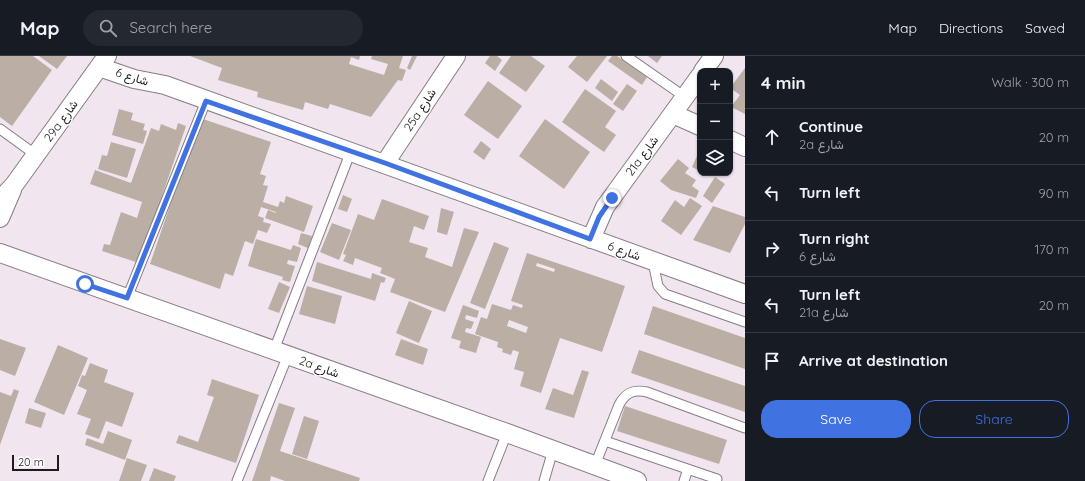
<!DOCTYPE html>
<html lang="en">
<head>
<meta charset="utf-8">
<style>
  :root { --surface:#171b24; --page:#242831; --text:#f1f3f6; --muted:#9ea1a6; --line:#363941; --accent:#4072e2 }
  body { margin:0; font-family:Quicksand,Vazirmatn,sans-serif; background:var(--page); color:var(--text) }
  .controls { position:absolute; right:12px; top:12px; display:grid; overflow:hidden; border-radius:8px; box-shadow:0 1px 3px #0004 }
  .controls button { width:36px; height:36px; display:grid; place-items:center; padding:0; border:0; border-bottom:1px solid var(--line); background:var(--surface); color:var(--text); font:20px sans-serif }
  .scale { position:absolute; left:12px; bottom:10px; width:47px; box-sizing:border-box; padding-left:4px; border:2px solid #1e1a1e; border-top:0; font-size:11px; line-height:14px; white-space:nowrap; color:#1e1a1e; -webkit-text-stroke:3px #fff; paint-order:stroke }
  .stop { position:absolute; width:12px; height:12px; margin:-9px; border:3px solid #4072e2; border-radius:50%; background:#fff }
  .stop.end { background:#4072e2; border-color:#fff; box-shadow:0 1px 4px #0008 }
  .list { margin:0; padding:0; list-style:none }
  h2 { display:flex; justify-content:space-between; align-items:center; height:52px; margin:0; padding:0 16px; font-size:17px }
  h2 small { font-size:13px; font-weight:400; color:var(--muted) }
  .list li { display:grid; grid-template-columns:26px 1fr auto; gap:12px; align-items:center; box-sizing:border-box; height:56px; padding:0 16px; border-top:1px solid var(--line) }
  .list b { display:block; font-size:15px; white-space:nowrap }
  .list p { margin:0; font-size:13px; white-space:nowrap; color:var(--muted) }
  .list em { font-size:13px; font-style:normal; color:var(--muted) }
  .actions { display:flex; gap:8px; padding:12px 16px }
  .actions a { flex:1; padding:9px 0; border:1px solid var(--accent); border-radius:16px; text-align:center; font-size:14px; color:var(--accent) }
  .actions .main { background:var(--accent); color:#fff }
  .icon { flex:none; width:22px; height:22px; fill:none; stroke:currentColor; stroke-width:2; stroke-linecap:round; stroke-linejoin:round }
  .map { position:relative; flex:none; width:745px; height:425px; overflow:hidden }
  header { display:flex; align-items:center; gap:24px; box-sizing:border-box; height:56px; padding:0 20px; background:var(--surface); border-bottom:1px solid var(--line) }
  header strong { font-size:19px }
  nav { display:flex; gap:22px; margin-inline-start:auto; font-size:14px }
  .search { width:280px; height:36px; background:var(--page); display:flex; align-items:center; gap:10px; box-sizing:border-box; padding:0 14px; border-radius:22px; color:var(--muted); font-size:15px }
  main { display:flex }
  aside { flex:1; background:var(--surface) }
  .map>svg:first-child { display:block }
</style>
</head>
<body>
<header>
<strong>Map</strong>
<div class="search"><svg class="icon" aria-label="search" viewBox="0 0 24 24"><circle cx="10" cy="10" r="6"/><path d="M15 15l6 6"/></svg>Search here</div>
<nav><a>Map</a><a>Directions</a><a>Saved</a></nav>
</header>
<main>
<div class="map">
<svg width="745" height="425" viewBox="0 0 745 425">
  <rect width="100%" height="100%" fill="#f1e6f0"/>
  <path fill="#baaea5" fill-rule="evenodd" d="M 0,0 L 33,0 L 52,14 L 12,70 L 0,61 Z
    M 39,0 L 67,0 L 57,13 Z
    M 190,0 L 360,0 L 359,4 L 351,1 L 349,8 L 384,19 L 388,8 L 371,3 L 372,0 L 403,0 L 399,12 L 406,14 L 402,25 L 398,24 L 371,61 L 330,48 L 328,53 L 305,46 L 303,54 L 257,41 L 258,36 L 218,24 L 222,12 Z
    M 412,0 L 417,0 L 410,14 L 407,12 Z
    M 490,0 L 497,0 L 502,4 L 495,15 L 485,7 Z
    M 511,0 L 531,0 L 545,10 L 526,36 L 499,17 Z
    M 577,0 L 607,0 L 587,26 L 568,11 Z
    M 612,0 L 617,0 L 647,21 L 642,29 L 608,5 Z
    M 648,0 L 662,0 L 657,7 Z
    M 745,12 L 745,58 L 731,51 L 740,39 L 730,32 Z
    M 601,23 L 618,36 L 612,45 L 595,32 Z
    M 488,25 L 522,50 L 498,83 L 464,59 Z
    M 627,28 L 637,35 L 623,55 L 613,48 Z
    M 585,33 L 616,55 L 605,71 L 616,79 L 604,96 L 562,66 Z
    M 119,53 L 133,57 L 131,64 L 145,68 L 143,74 L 147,75 L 143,88 L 112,79 Z
    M 200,62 L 271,86 L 260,118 L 266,120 L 263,129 L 268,130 L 263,146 L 278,151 L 280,145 L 284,147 L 286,140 L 313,150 L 304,176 L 265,162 L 268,154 L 276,157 L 276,156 L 261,151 L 258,160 L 264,162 L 263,166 L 271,168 L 267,177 L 258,174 L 253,188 L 245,185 L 233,220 L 225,217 L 220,233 L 150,208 Z
    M 545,63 L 590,96 L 564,133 L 519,100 Z
    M 178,67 L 186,70 L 139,207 L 102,195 L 104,188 L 110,189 L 121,156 L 137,162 L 142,146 L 90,128 L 95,114 L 131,127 L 151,72 L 159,75 L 161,68 L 176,74 Z
    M 481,85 L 491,93 L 484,104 L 473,96 Z
    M 111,86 L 136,93 L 127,122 L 98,113 L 102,99 L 107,100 Z
    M 697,100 L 700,101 L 700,115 L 692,111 Z
    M 678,103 L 689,112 L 685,117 L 696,124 L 692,130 L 699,135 L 696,142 L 671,134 L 660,125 Z
    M 715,121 L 725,128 L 712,147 L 703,140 Z
    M 343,139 L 352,143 L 347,156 L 338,153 Z
    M 690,142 L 702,150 L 681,179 L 661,165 L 675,144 L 684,151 Z
    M 382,143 L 429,160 L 424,174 L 414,170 L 409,186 L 428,192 L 425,201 L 452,211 L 464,172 L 479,176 L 445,256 L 390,236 L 395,223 L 380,217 L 382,212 L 355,202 L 353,209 L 343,205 L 346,199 L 343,198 L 358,158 L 374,164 Z
    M 713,150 L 745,161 L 745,168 L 730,197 L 693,184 Z
    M 441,152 L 454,156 L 447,179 L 437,176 Z
    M 332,167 L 351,174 L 339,204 L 320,196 Z
    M 301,177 L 312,180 L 308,192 L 298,188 Z
    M 256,183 L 291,194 L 293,189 L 301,192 L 297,206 L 288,204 L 287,208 L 295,210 L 290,226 L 282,224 L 283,221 L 248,210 Z
    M 494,186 L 509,192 L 485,253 L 470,247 Z
    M 527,197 L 625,230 L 602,296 L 560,282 L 541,337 L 520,330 L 524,316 L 514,313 L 519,296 L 513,294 L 511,299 L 502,296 L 503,293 L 497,291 L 498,286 L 475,278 L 481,261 L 487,263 L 492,248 L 511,254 L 513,249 L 522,252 L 523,249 L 511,245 ZM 537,207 L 555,213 L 554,216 L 536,210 ZM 509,264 L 528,271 L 526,277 L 507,270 Z
    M 317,206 L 371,223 L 372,217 L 386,222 L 384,227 L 381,226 L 375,245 L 312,225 Z
    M 279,226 L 290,231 L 279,257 L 268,253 Z
    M 307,230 L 342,240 L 335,268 L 299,258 Z
    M 409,245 L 432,255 L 419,287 L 396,277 Z
    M 463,249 L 479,255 L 477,262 L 466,259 L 465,263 L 474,266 L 471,273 L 466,272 L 465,276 L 481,281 L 476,297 L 459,292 L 461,285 L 451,282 Z
    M 653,250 L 745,282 L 745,313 L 644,278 Z
    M 0,283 L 26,292 L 15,320 L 0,314 Z
    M 401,283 L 428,293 L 423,309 L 395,299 Z
    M 58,289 L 88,302 L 64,359 L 34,346 Z
    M 639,294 L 745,330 L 745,356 L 631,317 Z
    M 90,307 L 108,314 L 104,326 L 134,337 L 122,371 L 106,365 L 99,383 L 85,378 L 91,363 L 77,358 L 87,334 L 78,330 L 82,319 L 85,320 Z
    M 582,314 L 589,316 L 574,362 L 545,353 L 553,332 L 573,339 Z
    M 212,323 L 259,339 L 236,407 L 176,387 L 179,379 L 198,386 L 214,341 L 207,339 Z
    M 14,333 L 19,335 L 0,389 L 0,336 L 11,340 Z
    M 279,347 L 295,352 L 280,395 L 360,422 L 359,425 L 285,425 L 271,420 L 270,425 L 252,425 Z
    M 625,350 L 727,384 L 719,408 L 617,375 Z
    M 29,352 L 46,357 L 41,372 L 25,367 Z
    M 304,360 L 319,365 L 307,403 L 292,398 Z
    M 108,375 L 132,384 L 125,404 L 85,389 L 87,382 L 103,388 Z
    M 127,402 L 147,409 L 141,425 L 119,425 Z
    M 154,412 L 176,420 L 174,425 L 149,425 Z"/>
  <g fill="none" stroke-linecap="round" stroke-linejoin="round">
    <g stroke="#877c86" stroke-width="11">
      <path id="service" d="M 626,0 L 685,41
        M 0,73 L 36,99
        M 653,206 L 658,230 L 665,238 L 745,266
        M 127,242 L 206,45
        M 274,294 L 351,95
        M 605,385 L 717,423
        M 595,409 L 619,349 C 625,337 633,333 647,336 L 745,372
        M 237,425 L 288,299
        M 488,425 L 507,377
        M 544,425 L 553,394
        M 684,425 L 688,413"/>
    </g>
    <g stroke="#877c86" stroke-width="20">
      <path id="minor" d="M 99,11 L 134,23 L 165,29 L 745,238
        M 703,15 L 714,0
        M 673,58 L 700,70
        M 730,84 L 745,91
        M 385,107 L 456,0
        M 0,144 L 14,129 L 107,0
        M 0,162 L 12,134
        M 591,183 L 605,151 L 700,20
        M 0,197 L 507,377 L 637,425"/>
    </g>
    <use href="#service" stroke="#fff" stroke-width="9"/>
    <use href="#minor" stroke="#fff" stroke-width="18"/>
  </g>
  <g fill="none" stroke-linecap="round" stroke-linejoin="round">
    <path stroke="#4072e2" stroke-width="5" d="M 85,228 L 127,242 L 206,45 L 385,107 L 590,183 L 599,161 L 612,142"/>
  </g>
  <g text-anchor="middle" stroke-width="3" stroke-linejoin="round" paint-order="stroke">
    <g font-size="12" fill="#1e1a1e" stroke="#fff">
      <text transform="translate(132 21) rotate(17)" y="4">شارع 6</text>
      <text transform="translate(420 54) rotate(-57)" y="4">25a شارع</text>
      <text transform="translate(61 65) rotate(-54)" y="4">29a شارع</text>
      <text transform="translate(642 100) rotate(-54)" y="4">21a شارع</text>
      <text transform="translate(624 195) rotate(20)" y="4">شارع 6</text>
      <text transform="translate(319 311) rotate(20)" y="4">2a شارع</text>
    </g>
  </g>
</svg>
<div class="controls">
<button>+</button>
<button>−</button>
<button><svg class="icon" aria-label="layers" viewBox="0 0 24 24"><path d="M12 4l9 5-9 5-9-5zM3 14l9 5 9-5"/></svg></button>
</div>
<div class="scale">20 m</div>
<div class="stop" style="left:85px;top:228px"></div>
<div class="stop end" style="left:612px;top:142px"></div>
</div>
<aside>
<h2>4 min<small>Walk · 300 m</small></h2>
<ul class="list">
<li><svg class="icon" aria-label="ahead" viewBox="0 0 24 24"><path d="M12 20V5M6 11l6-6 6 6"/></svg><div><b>Continue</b><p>2a شارع</p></div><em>20 m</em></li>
<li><svg class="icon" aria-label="left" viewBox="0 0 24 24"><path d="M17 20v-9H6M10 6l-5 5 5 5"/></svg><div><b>Turn left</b></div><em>90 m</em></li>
<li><svg class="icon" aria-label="right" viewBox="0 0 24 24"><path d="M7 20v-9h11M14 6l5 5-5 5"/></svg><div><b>Turn right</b><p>شارع 6</p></div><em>170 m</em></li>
<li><svg class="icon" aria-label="left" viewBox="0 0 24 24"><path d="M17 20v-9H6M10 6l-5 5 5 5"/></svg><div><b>Turn left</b><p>21a شارع</p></div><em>20 m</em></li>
<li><svg class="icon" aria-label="arrive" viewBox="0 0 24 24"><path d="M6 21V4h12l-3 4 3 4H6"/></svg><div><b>Arrive at destination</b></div></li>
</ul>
<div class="actions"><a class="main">Save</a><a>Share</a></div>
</aside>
</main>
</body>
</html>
